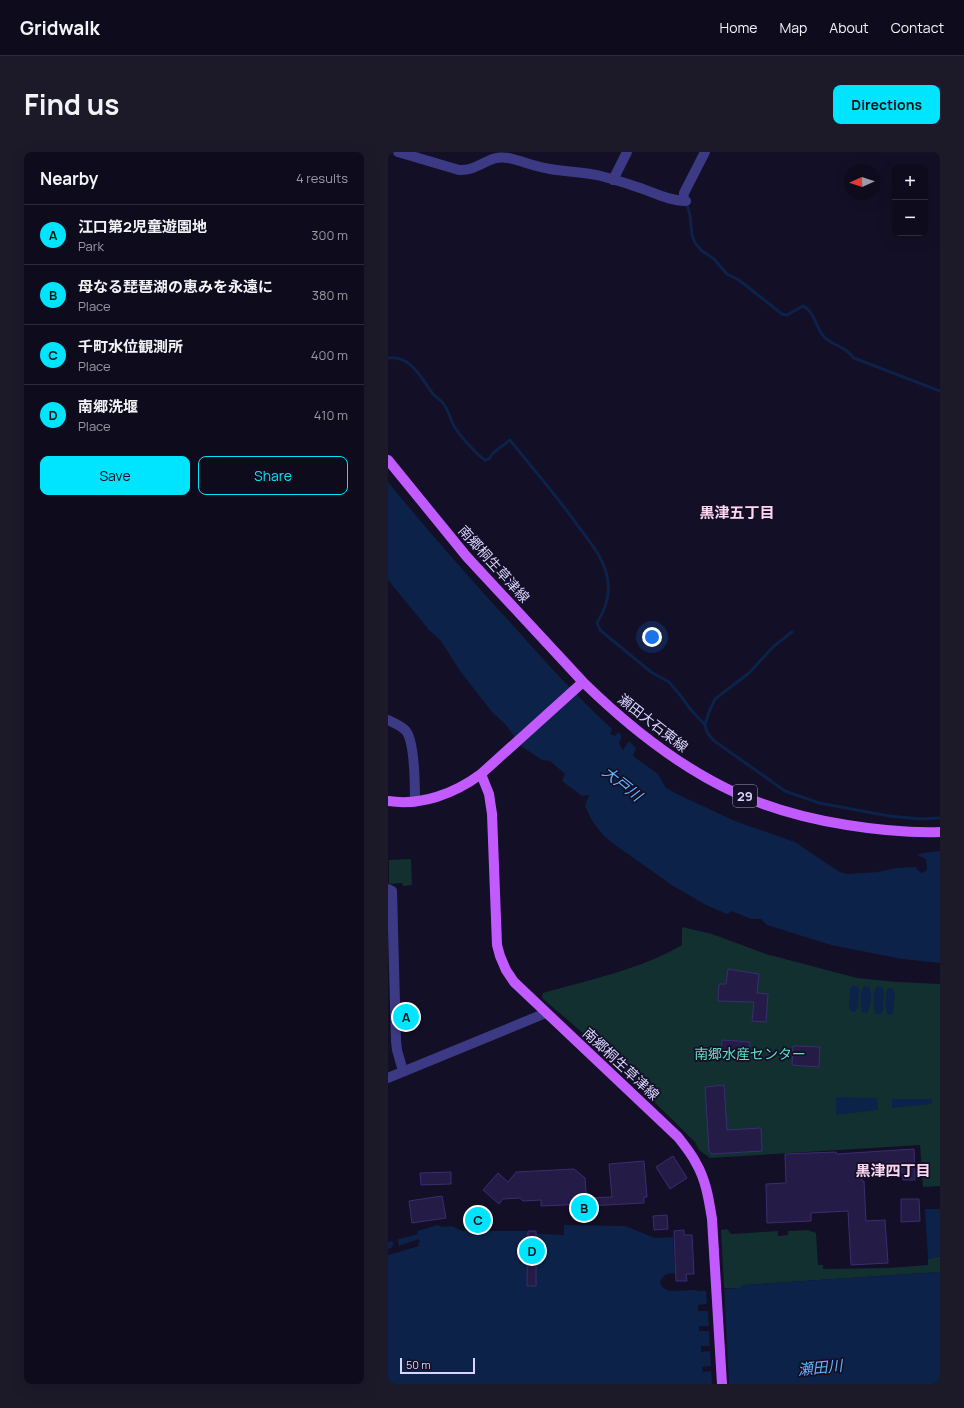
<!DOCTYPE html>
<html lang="en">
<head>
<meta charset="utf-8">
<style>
  :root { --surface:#0e0b1c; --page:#1c1929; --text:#f1f3f6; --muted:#9b9ba3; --line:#2e2b3b; --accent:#00e5ff }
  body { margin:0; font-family:Manrope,"Noto Sans JP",sans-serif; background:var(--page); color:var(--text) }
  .controls { position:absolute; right:12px; top:12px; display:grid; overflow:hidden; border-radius:8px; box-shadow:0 4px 16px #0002 }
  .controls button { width:36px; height:36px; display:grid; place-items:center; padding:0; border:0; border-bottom:1px solid var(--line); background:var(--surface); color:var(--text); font:20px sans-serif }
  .compass { position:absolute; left:456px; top:12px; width:36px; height:36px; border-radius:50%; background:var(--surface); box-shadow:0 4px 16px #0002; rotate:267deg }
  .scale { position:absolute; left:12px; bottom:10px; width:75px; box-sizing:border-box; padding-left:4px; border:2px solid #d9d4ff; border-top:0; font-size:11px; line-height:14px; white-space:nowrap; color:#d9d4ff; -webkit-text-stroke:3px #130f26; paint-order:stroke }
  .you { position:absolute; left:264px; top:485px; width:14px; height:14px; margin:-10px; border:3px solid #fff; border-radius:50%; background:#1a73e8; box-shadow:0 0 0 6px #1a73e833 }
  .badge { display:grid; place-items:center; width:26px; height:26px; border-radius:50%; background:var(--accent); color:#111; font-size:13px; font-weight:700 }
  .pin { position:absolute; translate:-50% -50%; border:2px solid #fff; box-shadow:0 1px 4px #0006 }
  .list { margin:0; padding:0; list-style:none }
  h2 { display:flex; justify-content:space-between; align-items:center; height:52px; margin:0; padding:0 16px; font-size:17px }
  h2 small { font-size:13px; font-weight:400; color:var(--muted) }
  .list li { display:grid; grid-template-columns:26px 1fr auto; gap:12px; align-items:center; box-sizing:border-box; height:60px; padding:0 16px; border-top:1px solid var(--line) }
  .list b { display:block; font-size:15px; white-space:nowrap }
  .list p { margin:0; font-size:13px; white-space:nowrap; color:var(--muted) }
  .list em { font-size:13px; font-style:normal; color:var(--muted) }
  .actions { display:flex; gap:8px; padding:12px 16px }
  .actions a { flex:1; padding:9px 0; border:1px solid var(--accent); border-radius:8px; text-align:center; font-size:14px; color:var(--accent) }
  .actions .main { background:var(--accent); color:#111 }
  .map { position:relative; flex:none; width:552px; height:1232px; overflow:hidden; border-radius:8px }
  header { display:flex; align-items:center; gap:24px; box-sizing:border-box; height:56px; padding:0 20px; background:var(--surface); border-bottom:1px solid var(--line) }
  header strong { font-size:19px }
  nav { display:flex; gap:22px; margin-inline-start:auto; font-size:14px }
  .intro { display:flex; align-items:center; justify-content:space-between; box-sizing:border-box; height:96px; padding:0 24px }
  h1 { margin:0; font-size:28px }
  .button { padding:10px 18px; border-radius:8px; background:var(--accent); color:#111; font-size:14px; font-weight:700 }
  main { display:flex; gap:24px; padding:0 24px }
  aside { flex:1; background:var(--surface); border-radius:8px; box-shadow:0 4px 16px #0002 }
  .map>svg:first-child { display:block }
</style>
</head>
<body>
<header>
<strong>Gridwalk</strong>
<nav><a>Home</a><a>Map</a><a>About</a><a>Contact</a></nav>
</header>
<div class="intro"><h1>Find us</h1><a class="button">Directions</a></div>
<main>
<aside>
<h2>Nearby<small>4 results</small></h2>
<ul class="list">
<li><span class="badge">A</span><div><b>江口第2児童遊園地</b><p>Park</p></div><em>300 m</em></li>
<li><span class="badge">B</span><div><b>母なる琵琶湖の恵みを永遠に</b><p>Place</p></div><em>380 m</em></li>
<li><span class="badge">C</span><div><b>千町水位観測所</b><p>Place</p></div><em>400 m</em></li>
<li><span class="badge">D</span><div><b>南郷洗堰</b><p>Place</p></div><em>410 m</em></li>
</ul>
<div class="actions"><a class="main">Save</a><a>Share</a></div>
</aside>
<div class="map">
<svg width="552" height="1232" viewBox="0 0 552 1232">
  <rect width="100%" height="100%" fill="#130f26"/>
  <path fill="#12302f" d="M 23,707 L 24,733 L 15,734 L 14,731 L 1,732 L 1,708 Z
    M 294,775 L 324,782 L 378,802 L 469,826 L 509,830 L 552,832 L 552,1034 L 535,1035 L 532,993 L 322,1006 L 311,998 L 307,990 L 203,888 L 154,846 L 155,841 C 200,828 254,817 294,793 Z
    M 11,854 L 23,854 L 24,875 L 12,876 Z
    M 339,1077 L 343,1082 L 390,1079 L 390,1084 L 400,1083 L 400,1079 L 420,1078 L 428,1081 L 430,1113 L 435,1113 L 435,1117 L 500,1116 L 540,1113 L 540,1107 L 552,1104 L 552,1120 L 356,1133 L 352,1136 L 336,1136 L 333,1078 Z"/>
  <path fill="#0c2248" d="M 0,330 C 42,381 85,430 130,479 C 160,513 191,546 224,577 L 222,582 L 227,584 L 230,580 L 234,584 L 231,591 L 235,598 L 241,589 L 248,596 L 245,604 L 270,622 L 278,636 L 291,643 L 347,669 L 407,690 L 450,719 L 458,722 L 490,720 L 508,716 L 527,715 L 533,721 L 539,718 L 538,707 L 529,703 L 535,701 L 552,699 L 552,811 L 514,807 L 443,793 L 379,773 L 373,767 L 363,767 L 344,759 L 339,762 L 318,753 L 285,734 L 230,695 L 216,684 L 204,669 L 197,654 L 201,643 L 194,644 L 174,629 L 177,622 L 162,609 L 154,608 L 133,594 L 118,573 L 104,560 L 72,519 L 53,489 L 41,478 L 0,428 Z
    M 465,833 L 471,836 L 470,856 L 467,860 L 463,859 L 461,856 L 462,837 Z
    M 476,834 L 481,835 C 485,841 483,855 479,861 L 474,860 C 472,853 471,841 476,834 Z
    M 489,834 L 494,835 L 496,839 L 495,859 L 492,862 L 488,862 C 485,854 484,841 489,834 Z
    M 500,836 L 504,836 L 507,841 L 505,860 L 503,863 L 500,863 C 496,855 497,843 500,836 Z
    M 448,945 L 489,946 L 490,958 L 448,963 Z
    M 504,947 L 544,947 L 544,952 L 504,956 Z
    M 537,1057 L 552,1057 L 552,1104 L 540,1107 Z
    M 50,1073 L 53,1075 L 64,1074 L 74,1079 L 138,1079 L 150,1082 L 176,1083 L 176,1073 L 237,1074 L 267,1086 L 285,1085 L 287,1121 L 278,1122 L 272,1129 C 272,1135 277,1137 282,1139 L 352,1136 L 356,1133 L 552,1120 L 552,1232 L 0,1232 L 0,1090 L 30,1082 L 29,1079 Z"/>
  <path fill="#130f26" d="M 9,1085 L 11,1094 L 31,1087 L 32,1090 L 30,1091 L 31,1094 L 0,1103 L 0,1097 L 4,1096 L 3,1094 L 6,1093 L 3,1087 Z
    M 336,1134 L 341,1232 L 324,1232 L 323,1219 L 315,1220 L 314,1215 L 323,1214 L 322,1199 L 313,1200 L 313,1194 L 322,1194 L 321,1179 L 311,1179 L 311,1174 L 321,1174 L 320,1159 L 310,1159 L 310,1153 L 319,1152 L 318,1139 L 309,1139 L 309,1136 Z"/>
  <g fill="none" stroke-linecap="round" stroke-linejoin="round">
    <path stroke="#0c2248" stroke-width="3" d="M 297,51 L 299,53 L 302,63 L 304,83 L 307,91 L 314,99 L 326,107 L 339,122 L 351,128 L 394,162 L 399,163 L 415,154 C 425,158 428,174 434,182 C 439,190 446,191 454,196 C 459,198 462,202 466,206 L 552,239
      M 0,206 C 23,203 33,226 45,242 C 48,245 51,247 54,250 C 60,256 61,264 65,272 C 69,281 89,303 97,308 L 101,307 L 105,301 L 122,288 C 145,317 169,344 190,374 C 203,391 218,409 220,430 C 222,445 217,458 209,471 L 212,478 L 263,520 L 281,530 L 292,543 L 303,558 L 317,573 L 319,580 L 325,588 L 397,639 L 431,651 L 501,664 L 533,667 L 552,666
      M 317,573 L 321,560 L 327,547 L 361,521 L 386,494 L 404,480"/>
  </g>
  <path fill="#241b47" stroke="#3b2d73" d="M 340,817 L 371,822 L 369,841 L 380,842 L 378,870 L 364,869 L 366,850 L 330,849 L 331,832 L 338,832 Z
    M 334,888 L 362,890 L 361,906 L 333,904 Z
    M 405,894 L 432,895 L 431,915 L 404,913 Z
    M 336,933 L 339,978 L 373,976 L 374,999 L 324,1002 L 321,999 L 317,935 Z
    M 526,997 L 527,1028 L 515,1028 L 513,1011 L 473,1013 L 474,1029 L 476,1029 L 478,1069 L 497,1068 L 500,1111 L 463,1113 L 460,1059 L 423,1061 L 423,1069 L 379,1071 L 378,1032 L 398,1031 L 397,1002 L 448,1000 L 449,1002 Z
    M 285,1004 L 299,1026 L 282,1037 L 268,1015 Z
    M 256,1009 L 259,1045 L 256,1045 L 256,1051 L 199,1054 L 199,1046 L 224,1045 L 221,1012 Z
    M 186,1017 L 197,1026 L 199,1052 L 153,1054 L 153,1048 L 135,1049 L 132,1046 L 115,1047 L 111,1052 L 95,1038 L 110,1021 L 120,1030 L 128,1020 Z
    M 63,1020 L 63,1032 L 33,1033 L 32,1021 Z
    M 54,1044 L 58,1066 L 24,1071 L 21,1049 Z
    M 513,1047 L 531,1047 L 532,1069 L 513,1070 Z
    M 279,1063 L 280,1077 L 266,1078 L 265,1064 Z
    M 296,1078 L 296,1083 L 304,1083 L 306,1122 L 298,1122 L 299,1129 L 288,1129 L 286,1079 Z
    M 140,1079 L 148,1079 L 148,1134 L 139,1134 Z"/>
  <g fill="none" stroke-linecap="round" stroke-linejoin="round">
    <path stroke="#3d3a85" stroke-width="10" d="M 10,0 L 71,18 C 92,19 100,2 120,6 C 134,9 148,15 162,17 C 179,20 197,20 213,24 C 224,27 235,30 246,34 C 263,39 280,49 298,49
      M 225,28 L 239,0
      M 295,49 L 296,41 L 317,0
      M 0,568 C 6,571 14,574 18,579 C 27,590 27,635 27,650
      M 0,737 L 4,739 L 8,889 L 9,898 L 15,919
      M 0,926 L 158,861"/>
    <path stroke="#c25bff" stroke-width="10" d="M 0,308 L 79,405 L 195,530 C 240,574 291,615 348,641 C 383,657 421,667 459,673 C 490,678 520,681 552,680
      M 93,622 L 101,642 L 104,662 L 109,793 L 112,804 L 118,818 L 126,830 L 290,985 C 296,993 303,1001 308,1011 C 318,1028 321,1048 324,1067 L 334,1232
      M 0,649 C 33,654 66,642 93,622 L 195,530"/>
  </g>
  <g text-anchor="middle" stroke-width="3.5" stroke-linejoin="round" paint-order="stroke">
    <rect fill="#130f26" stroke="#9e99be" stroke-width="1" x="345" y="633" width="24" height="22" rx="3"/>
    <g font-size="13" font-weight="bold" fill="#d9d4ff">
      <text x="357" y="649">29</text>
    </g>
    <g font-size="14" fill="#d9d4ff" stroke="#130f26">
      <text transform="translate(106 412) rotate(48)" y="5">南郷桐生草津線</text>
      <text transform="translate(265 571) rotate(38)" y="5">瀬田大石東線</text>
      <text transform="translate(233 912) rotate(43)" y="5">南郷桐生草津線</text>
    </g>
    <g font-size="14" fill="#5fe0c0" stroke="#130f26">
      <text x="362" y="907">南郷水産センター</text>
    </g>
    <g font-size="15" font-weight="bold" fill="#ffd6f0" stroke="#130f26">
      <text x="349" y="366">黒津五丁目</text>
      <text x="505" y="1024">黒津四丁目</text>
    </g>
    <g font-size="15" font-style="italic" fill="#62b6ff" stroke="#130f26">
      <text transform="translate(234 632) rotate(39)" y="5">大戸川</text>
      <text transform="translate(432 1216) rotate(-6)" y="5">瀬田川</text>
    </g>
  </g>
</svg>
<div class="controls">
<button>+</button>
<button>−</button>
</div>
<svg class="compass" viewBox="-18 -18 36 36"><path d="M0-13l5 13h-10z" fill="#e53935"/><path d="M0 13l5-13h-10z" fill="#9b9ba3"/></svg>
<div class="scale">50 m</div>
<div class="you"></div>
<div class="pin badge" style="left:18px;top:865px">A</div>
<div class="pin badge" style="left:196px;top:1056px">B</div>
<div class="pin badge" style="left:90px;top:1068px">C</div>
<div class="pin badge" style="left:144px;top:1099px">D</div>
</div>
</main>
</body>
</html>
